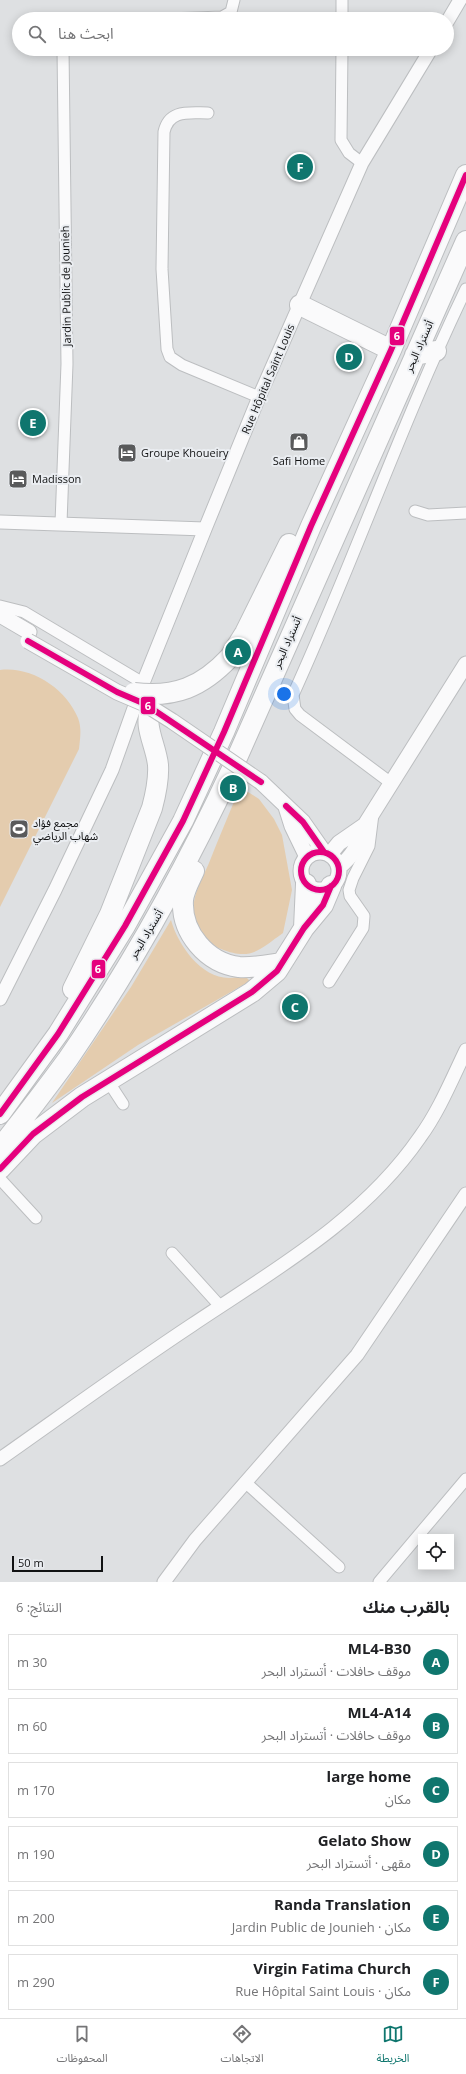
<!DOCTYPE html>
<html lang="ar">
<head>
<meta charset="utf-8">
<style>
  :root { --surface:#fff; --page:#f2f2f2; --text:#202124; --muted:#757577; --line:#e0e0e0; --accent:#0f766e }
  body { margin:0; font-family:"Open Sans","Noto Sans Arabic",sans-serif; background:var(--page); color:var(--text); direction:rtl }
  .controls { position:absolute; right:12px; bottom:12px; display:grid; overflow:hidden; border-radius:0px; box-shadow:0 2px 10px #0003 }
  .controls button { width:36px; height:36px; display:grid; place-items:center; padding:0; border:0; border-bottom:1px solid var(--line); background:var(--surface); color:var(--text); font:20px sans-serif }
  .scale { position:absolute; left:12px; bottom:10px; width:91px; box-sizing:border-box; padding-left:4px; border:2px solid #111213; border-top:0; font-size:11px; line-height:14px; white-space:nowrap; color:#111213; -webkit-text-stroke:3px #eaedf1; paint-order:stroke }
  .you { position:absolute; left:284px; top:694px; width:14px; height:14px; margin:-10px; border:3px solid #fff; border-radius:50%; background:#1a73e8; box-shadow:0 0 0 6px #1a73e833 }
  .badge { display:grid; place-items:center; width:26px; height:26px; border-radius:50%; background:var(--accent); color:#fff; font-size:13px; font-weight:700 }
  .pin { position:absolute; translate:-50% -50%; border:2px solid #fff; box-shadow:0 1px 4px #0006 }
  .list { margin:0; padding:0; list-style:none }
  h2 { display:flex; justify-content:space-between; align-items:center; height:52px; margin:0; padding:0 16px; font-size:17px }
  h2 small { font-size:13px; font-weight:400; color:var(--muted) }
  .list li { display:grid; grid-template-columns:26px 1fr auto; gap:12px; align-items:center; box-sizing:border-box; height:56px; margin:0 8px 8px; padding:0 8px; border:1px solid var(--line); border-radius:0px }
  .list b { display:block; font-size:15px; white-space:nowrap }
  .list p { margin:0; font-size:13px; white-space:nowrap; color:var(--muted) }
  .list em { font-size:13px; font-style:normal; color:var(--muted) }
  .icon { flex:none; width:22px; height:22px; fill:none; stroke:currentColor; stroke-width:2; stroke-linecap:round; stroke-linejoin:round }
  .map { position:relative; flex:none; width:466px; height:1582px; overflow:hidden; direction:ltr }
  .search { position:absolute; background:var(--surface); box-shadow:0 2px 10px #0003; left:12px; right:12px; top:12px; height:44px; display:flex; align-items:center; gap:10px; box-sizing:border-box; padding:0 14px; border-radius:22px; color:var(--muted); font-size:15px }
  .sheet { height:436px; background:var(--surface) }
  nav { display:flex; justify-content:space-around; align-items:center; box-sizing:border-box; height:56px; border-top:1px solid var(--line); background:var(--surface); font-size:11px; color:var(--muted) }
  nav a { display:grid; justify-items:center; gap:2px }
  nav .on { color:var(--accent) }
  .map>svg:first-child { display:block }
</style>
</head>
<body>
<div class="map">
<svg width="466" height="1582" viewBox="0 0 466 1582">
  <rect width="100%" height="100%" fill="#dee0e2"/>
  <path fill="#e4ccae" d="M 0,670 C 32,666 66,689 78,718 C 82,728 80,739 79,749 L 0,907 Z
    M 240,787 L 259,799 L 274,819 L 282,835 L 292,890 L 283,933 C 259,950 251,961 221,949 C 203,942 192,921 194,902 C 196,889 204,875 209,863 C 219,837 230,812 240,787 Z
    M 171,920 C 178,945 201,978 229,978 C 234,978 240,976 245,976 L 250,981 L 138,1045 L 52,1103 L 131,987 Z"/>
  <g fill="none" stroke-linecap="round" stroke-linejoin="round">
    <g stroke="#bcbec0" stroke-width="13">
      <path id="minor" d="M 168,19 L 222,17 L 231,12 L 234,0
        M 342,19 L 342,0
        M 342,49 L 341,140 L 349,153 L 362,163
        M 208,113 C 189,113 169,109 164,132 L 162,269 L 167,349 L 170,357 L 182,365 L 259,397
        M 415,511 L 428,515 L 466,513
        M 61,523 L 67,364 L 63,49
        M 0,606 L 24,612 L 143,683
        M 391,783 L 300,715 L 295,709 L 293,695 C 354,561 402,422 466,289
        M 329,982 L 363,928 L 364,916 L 350,896 L 349,890 L 353,878 L 369,846 L 373,814
        M 108,1081 L 123,1104
        M 0,1179 L 36,1218
        M 172,1253 L 220,1306
        M 245,1482 L 339,1567
        M 379,1582 L 466,1479"/>
    </g>
    <g stroke="#bcbec0" stroke-width="15">
      <path id="tertiary" d="M 447,22 L 460,0
        M 0,522 L 205,529 L 259,397 L 362,163 L 431,49
        M 0,999 L 55,890 L 112,770 L 143,683 L 205,529
        M 0,1459 C 64,1414 127,1368 192,1325 C 274,1270 363,1220 420,1137 C 439,1111 452,1079 466,1050
        M 164,1582 L 195,1540 L 357,1355 L 466,1194"/>
    </g>
    <g stroke="#bcbec0" stroke-width="17">
      <path id="secondary" d="M 0,615 L 29,632
        M 261,782 L 303,822 L 324,852
        M 286,807 L 292,826 L 307,857
        M301 871a19 19 0 1 1 38 0a19 19 0 1 1-38 0Z
        M 330,854 L 339,843 L 365,825
        M 339,867 C 352,857 361,841 365,825 L 466,664"/>
    </g>
    <g stroke="#bcbec0" stroke-width="22">
      <path id="motorway" d="M 300,305 L 391,350
        M 415,355 L 436,351
        M 230,657 L 245,633 L 289,544
        M 194,871 C 190,880 184,890 183,900 C 181,933 207,963 239,967 C 253,968 268,965 282,963
        M 304,928 L 306,884
        M 73,989 L 110,914 L 152,808 C 156,793 159,780 158,765 C 156,745 143,726 151,708
        M 0,1114 L 58,1034 L 125,926 L 183,821 L 224,732 L 311,526 L 391,350 L 466,175
        M 0,1148 C 23,1119 46,1089 68,1059 C 131,967 185,870 232,769 L 466,241
        M 0,1169 L 33,1134 L 82,1097 L 252,992 L 277,971 L 304,928 L 323,905 L 331,886"/>
    </g>
    <use href="#minor" stroke="#fafafb" stroke-width="11"/>
    <use href="#tertiary" stroke="#fafafb" stroke-width="13"/>
    <use href="#secondary" stroke="#fafafb" stroke-width="15"/>
    <use href="#motorway" stroke="#fafafb" stroke-width="20"/>
    <g stroke="#bcbec0" stroke-width="17" stroke-linecap="butt">
      <path id="secondary-bridge" d="M 28,641 L 117,692 L 145,704 L 172,721 L 261,782"/>
    </g>
    <g stroke="#bcbec0" stroke-width="22" stroke-linecap="butt">
      <path id="motorway-bridge" d="M 134,693 C 175,698 202,687 230,657"/>
    </g>
    <use href="#secondary-bridge" stroke="#fafafb" stroke-width="15"/>
    <use href="#motorway-bridge" stroke="#fafafb" stroke-width="20"/>
    <g stroke="#eaedf1" stroke-width="9">
      <path id="bus-1" d="M 28,641 L 117,692 L 145,704 L 261,782
        M 286,806 L 303,822 L 324,852
        M301 871a19 19 0 1 1 38 0a19 19 0 1 1-38 0Z
        M 0,1114 L 58,1034 L 125,926 L 183,821 L 224,732 L 311,526 L 391,350 L 466,175
        M 0,1169 L 33,1134 L 82,1097 L 252,992 L 277,971 L 304,928 L 323,905 L 331,886"/>
    </g>
    <use href="#bus-1" stroke="#e5007d" stroke-width="6"/>
  </g>
  <defs>
    <g id="shop-square" transform="scale(1)"><rect x="-9" y="-9" width="18" height="18" rx="4" fill="#595a5b" stroke="#eaedf1"/><path d="M-5-2.5h2.3a2.7 3.5 0 0 1 5.4 0H5L5.5 6h-11ZM-1.5-2.5h3a1.5 2.3 0 0 0-3 0Z" fill="#fff"/></g>
    <g id="hotel-square" transform="scale(1)"><rect x="-9" y="-9" width="18" height="18" rx="4" fill="#595a5b" stroke="#eaedf1"/><path d="M-6-4.5h1.5V1H6V5H4.5V3h-9V5H-6ZM-4 0a1.8 1.8 0 1 1 3.6 0ZM.5 0V-2.5h3Q6-2.5 6 0Z" fill="#fff"/></g>
    <g id="stadium-square" transform="scale(1)"><rect x="-9" y="-9" width="18" height="18" rx="4" fill="#595a5b" stroke="#eaedf1"/><path d="M0-5a6.5 5 0 1 0 0 10a6.5 5 0 1 0 0-10ZM-3.5-1.8h7v3.6h-7Z" fill="#fff"/></g>
  </defs>
  <g fill-rule="evenodd">
    <use href="#shop-square" x="299" y="442"/>
    <use href="#hotel-square" x="127" y="453"/>
    <use href="#hotel-square" x="18" y="479"/>
    <use href="#stadium-square" x="19" y="829"/>
  </g>
  <g text-anchor="middle" stroke-width="4" stroke-linejoin="round" paint-order="stroke">
    <g font-size="11" fill="#111213" stroke="#eaedf1">
      <text transform="translate(66 286) rotate(-91)" y="4">Jardin Public de Jounieh</text>
      <text transform="translate(419 346) rotate(-66)" y="4">أتستراد البحر</text>
      <text transform="translate(268 379) rotate(-67)" y="4">Rue Hôpital Saint Louis</text>
      <text transform="translate(287 642) rotate(-66)" y="4">أتستراد البحر</text>
      <text transform="translate(146 934) rotate(-59)" y="4">أتستراد البحر</text>
    </g>
    <g font-size="11" fill="#111213" stroke="#eaedf1" text-anchor="start">
      <text x="141" y="457">Groupe Khoueiry</text>
      <text x="299" y="465" text-anchor="middle">Safi Home</text>
      <text x="32" y="483">Madisson</text>
      <text x="33" y="827">مجمع فؤاد<tspan x="33" dy="13">شهاب الرياضي</tspan></text>
    </g>
  </g>
  <g stroke="#eaedf1" stroke-width="1.5">
    <rect x="389" y="326" width="16" height="20" rx="4" fill="#e5007d"/>
    <rect x="140" y="696" width="16" height="19" rx="4" fill="#e5007d"/>
    <rect x="91" y="959" width="15" height="20" rx="4" fill="#e5007d"/>
  </g>
  <g font-size="11" text-anchor="middle" font-weight="bold" fill="#fff">
    <text x="397" y="340">6</text>
    <text x="148" y="710">6</text>
    <text x="98" y="973">6</text>
  </g>
</svg>
<div class="controls">
<button><svg class="icon" aria-label="locate" viewBox="0 0 24 24"><circle cx="12" cy="12" r="6"/><path d="M12 2v4M12 18v4M2 12h4M18 12h4"/></svg></button>
</div>
<div class="scale">50 m</div>
<div class="you"></div>
<div class="pin badge" style="left:238px;top:652px">A</div>
<div class="pin badge" style="left:233px;top:788px">B</div>
<div class="pin badge" style="left:295px;top:1007px">C</div>
<div class="pin badge" style="left:349px;top:357px">D</div>
<div class="pin badge" style="left:33px;top:423px">E</div>
<div class="pin badge" style="left:300px;top:167px">F</div>
<div class="search"><svg class="icon" aria-label="search" viewBox="0 0 24 24"><circle cx="10" cy="10" r="6"/><path d="M15 15l6 6"/></svg>ابحث هنا</div>
</div>
<section class="sheet">
<h2>بالقرب منك<small>النتائج: 6</small></h2>
<ul class="list">
<li><span class="badge">A</span><div><b>ML4-B30</b><p>موقف حافلات · أتستراد البحر</p></div><em>30 m</em></li>
<li><span class="badge">B</span><div><b>ML4-A14</b><p>موقف حافلات · أتستراد البحر</p></div><em>60 m</em></li>
<li><span class="badge">C</span><div><b>large home</b><p>مكان</p></div><em>170 m</em></li>
<li><span class="badge">D</span><div><b>Gelato Show</b><p>مقهى · أتستراد البحر</p></div><em>190 m</em></li>
<li><span class="badge">E</span><div><b>Randa Translation</b><p>مكان · Jardin Public de Jounieh</p></div><em>200 m</em></li>
<li><span class="badge">F</span><div><b>Virgin Fatima Church</b><p>مكان · Rue Hôpital Saint Louis</p></div><em>290 m</em></li>
</ul>
</section>
<nav>
<a class="on"><svg class="icon" aria-label="map" viewBox="0 0 24 24"><path d="M3 6l6-2 6 2 6-2v14l-6 2-6-2-6 2zM9 4v14M15 6v14"/></svg>الخريطة</a>
<a><svg class="icon" aria-label="directions" viewBox="0 0 24 24"><path d="M12 3l9 9-9 9-9-9zM9 14v-3h6M13 9l2 2-2 2"/></svg>الاتجاهات</a>
<a><svg class="icon" aria-label="saved" viewBox="0 0 24 24"><path d="M7 4h10v16l-5-4-5 4z"/></svg>المحفوظات</a>
</nav>
</body>
</html>
